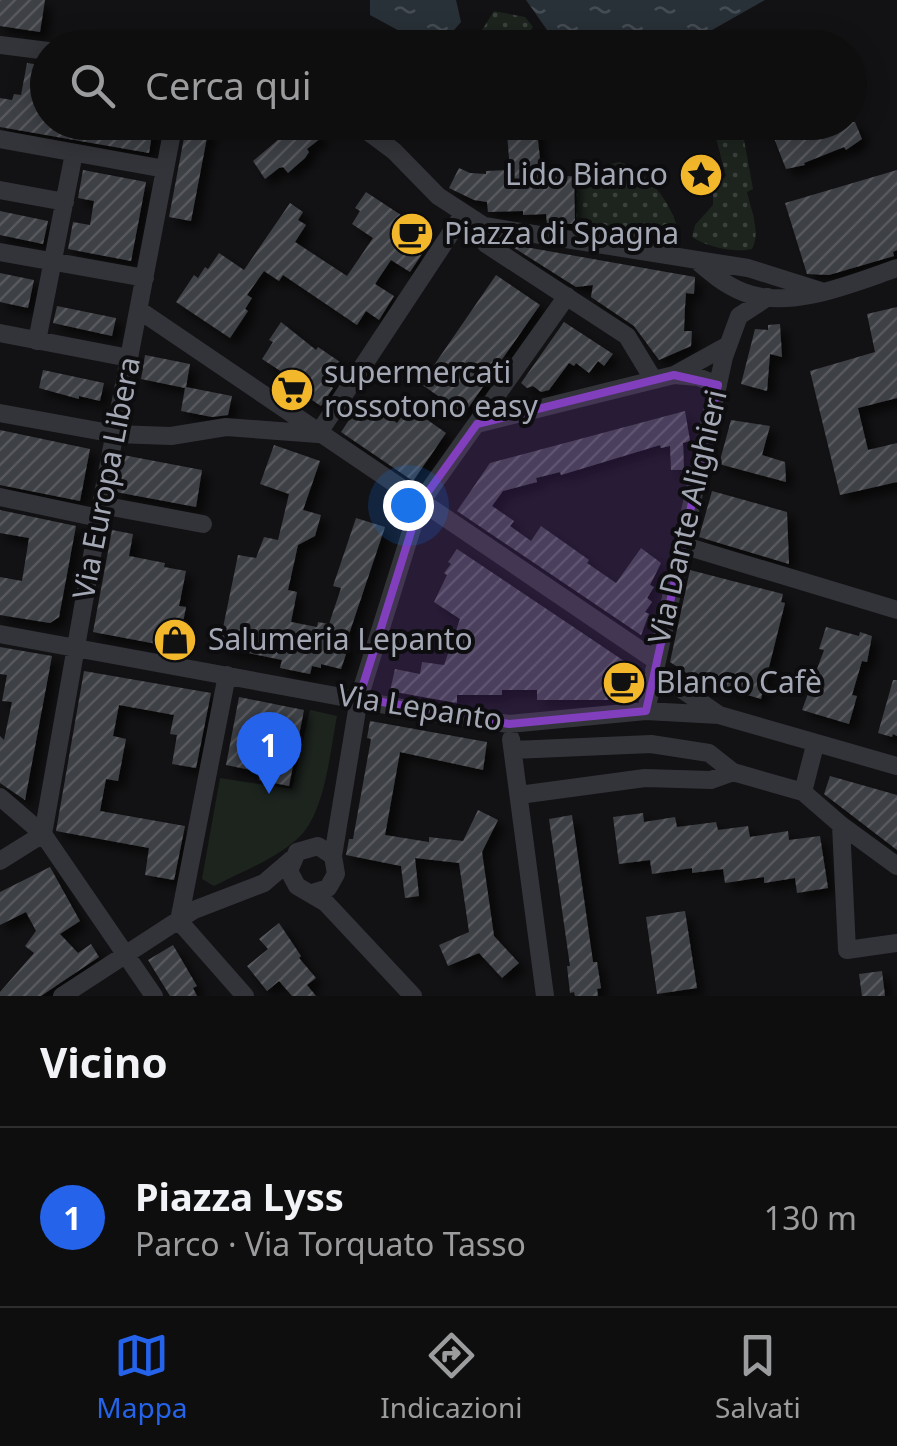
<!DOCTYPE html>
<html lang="it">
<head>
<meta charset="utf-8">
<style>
  :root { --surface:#0e0e0f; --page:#1c1c1d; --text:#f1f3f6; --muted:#9b9c9e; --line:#2e2e2f; --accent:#2563eb }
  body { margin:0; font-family:"Noto Sans",sans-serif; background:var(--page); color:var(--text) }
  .you { position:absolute; left:408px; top:505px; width:35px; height:35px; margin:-25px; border:8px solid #fff; border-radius:50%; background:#1a73e8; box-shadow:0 0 0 15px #1a73e833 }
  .badge { display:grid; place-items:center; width:65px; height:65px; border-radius:50%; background:var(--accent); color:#fff; font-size:32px; font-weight:700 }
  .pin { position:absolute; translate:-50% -82px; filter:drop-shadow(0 2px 5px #0008) }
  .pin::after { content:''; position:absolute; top:52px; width:35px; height:30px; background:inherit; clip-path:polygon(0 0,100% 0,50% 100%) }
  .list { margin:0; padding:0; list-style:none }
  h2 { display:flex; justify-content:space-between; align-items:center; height:130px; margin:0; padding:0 40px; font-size:42px }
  h2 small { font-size:32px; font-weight:400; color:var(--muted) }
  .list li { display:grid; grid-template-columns:65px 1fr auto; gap:30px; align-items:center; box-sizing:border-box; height:180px; padding:0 40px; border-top:2px solid var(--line) }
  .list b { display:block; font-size:38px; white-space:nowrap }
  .list p { margin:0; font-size:32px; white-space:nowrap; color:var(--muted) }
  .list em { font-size:32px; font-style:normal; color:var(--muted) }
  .icon { flex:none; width:55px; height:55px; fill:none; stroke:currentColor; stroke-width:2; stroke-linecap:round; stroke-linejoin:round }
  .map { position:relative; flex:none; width:897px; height:996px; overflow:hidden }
  .search { position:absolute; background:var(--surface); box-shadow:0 5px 25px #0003; left:30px; right:30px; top:30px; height:110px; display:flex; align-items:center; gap:25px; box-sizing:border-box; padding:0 35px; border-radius:55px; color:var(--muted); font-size:38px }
  .sheet { height:310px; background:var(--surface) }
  nav { display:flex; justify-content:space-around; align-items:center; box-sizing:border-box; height:140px; border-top:2px solid var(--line); background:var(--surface); font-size:28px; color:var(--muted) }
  nav a { display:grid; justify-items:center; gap:5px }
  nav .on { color:var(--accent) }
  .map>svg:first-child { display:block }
</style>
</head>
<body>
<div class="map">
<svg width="897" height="996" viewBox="0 0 897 996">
  <defs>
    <pattern id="grass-dots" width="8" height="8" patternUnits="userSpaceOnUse" patternTransform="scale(2.5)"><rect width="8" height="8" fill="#1d241e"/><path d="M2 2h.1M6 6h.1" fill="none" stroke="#3b413c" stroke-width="1.8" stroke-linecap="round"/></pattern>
    <pattern id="water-ripples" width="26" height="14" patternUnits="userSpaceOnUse" patternTransform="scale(2.5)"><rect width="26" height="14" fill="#293138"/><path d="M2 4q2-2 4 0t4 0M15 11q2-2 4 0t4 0" fill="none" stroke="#454c53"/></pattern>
    <pattern id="building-hatch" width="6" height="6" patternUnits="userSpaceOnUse" patternTransform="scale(2.5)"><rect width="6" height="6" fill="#3e3f44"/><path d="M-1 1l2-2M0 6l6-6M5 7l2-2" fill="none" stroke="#57585d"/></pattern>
    <filter id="shadow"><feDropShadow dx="7" dy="7" stdDeviation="5" flood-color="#0009"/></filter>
  </defs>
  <rect width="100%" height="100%" fill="#121214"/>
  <path fill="url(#grass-dots)" d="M 494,11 L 525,17 L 533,27 L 527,36 L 532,47 L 498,47 L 482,30 Z
    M 712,123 L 741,123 L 753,189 L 747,192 C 751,210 761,232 752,249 C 733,253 708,247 692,237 L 695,225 L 713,205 L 713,189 L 726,176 Z
    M 619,162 C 650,172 677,209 680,241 L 650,234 L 643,239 L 576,232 L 577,172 Z"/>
  <path fill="#1d241e" d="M 310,710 L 337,716 C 330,751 325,817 296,840 C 273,860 241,872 214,886 L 202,879 L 220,778 L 292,789 Z"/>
  <path fill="url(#water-ripples)" d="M 370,0 L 456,0 L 461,22 L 443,43 L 405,34 L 370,15 Z
    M 526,0 L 765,0 L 705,34 L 702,48 L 559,47 Z"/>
  <path fill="url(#building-hatch)" filter="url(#shadow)" d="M 0,0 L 45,0 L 40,32 L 0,26 Z
    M 27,63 L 48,66 L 48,122 L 154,122 L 149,153 L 0,127 L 0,98 L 12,100 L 14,94 L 21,95 Z
    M 187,122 L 210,122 L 191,221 L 169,217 Z
    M 299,122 L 308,122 L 321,138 L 307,149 L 309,152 L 305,158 L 288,173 L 283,167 L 279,168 L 265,179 L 253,161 Z
    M 506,122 L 536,122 L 542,177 L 574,176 L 575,224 L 547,223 L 546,214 L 523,215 L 523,211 L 488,212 L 487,202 L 474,200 L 449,188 L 459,168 L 470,173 L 486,174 L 486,171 L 510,170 Z
    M 778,122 L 855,122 L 862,139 L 846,150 L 844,147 L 804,163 L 805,165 L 786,169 L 770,128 Z
    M 83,170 L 146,182 L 131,261 L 68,249 L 73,222 L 90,225 L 94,201 L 78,198 Z
    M 897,170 L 897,250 L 893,252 L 894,256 L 829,275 L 807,274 L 785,203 Z
    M 366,192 L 410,221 L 414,216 L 428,226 L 414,248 L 422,254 L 410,272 L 391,260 L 375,284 L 394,296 L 379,320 L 366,311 L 357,325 L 283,275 L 279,281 L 264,271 L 247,295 L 252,298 L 245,309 L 248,311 L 230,338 L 176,302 L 194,275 L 198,278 L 205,267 L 208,269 L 219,253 L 244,270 L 290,203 L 303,212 L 298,220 L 306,225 L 295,242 L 347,276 L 373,238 L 352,224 L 360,211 L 355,208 Z
    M 0,211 L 48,221 L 43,244 L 0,235 Z
    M 508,244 L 695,277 L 694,294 L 686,293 L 685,307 L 684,331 L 692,331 L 691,346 L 659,360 L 634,326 L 591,297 L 593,285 L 576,287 Z
    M 0,273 L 34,280 L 28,308 L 0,302 Z
    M 496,275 L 540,305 L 464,414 L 421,384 Z
    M 57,306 L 116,318 L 112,336 L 53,323 Z
    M 897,307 L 897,398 L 858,408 L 868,450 L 897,443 L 897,482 L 840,495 L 810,371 L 875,352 L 867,314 Z
    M 281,322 L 316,350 L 318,347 L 340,362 L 325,383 L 333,388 L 321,406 L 300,392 L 294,400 L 276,388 L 285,374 L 262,359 L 273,342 L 269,340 Z
    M 564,322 L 613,354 L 604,366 L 598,361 L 589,373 L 576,363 L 574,366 L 569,363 L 549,390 L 541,392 L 533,386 L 527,388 L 521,383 Z
    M 780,324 L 782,357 L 770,354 L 767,391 L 741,384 L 755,329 L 768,330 L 768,325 Z
    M 145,355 L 190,364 L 186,387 L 232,396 L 228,415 L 212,417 L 181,411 L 185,388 L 141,379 Z
    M 43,370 L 104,383 L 100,401 L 79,396 L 79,399 L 39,388 Z
    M 363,399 L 397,423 L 409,407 L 446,433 L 413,481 L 341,432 Z
    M 685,411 L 690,441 L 683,443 L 684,470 L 671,470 L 670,446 L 661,448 L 660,445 L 561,475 L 560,472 L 536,478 L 537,482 L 503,491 L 492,506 L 514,521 L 510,526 L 531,541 L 541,526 L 589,560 L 587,563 L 616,583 L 641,548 L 661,563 L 650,585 L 654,587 L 647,598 L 652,602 L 645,612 L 649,614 L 641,635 L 457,511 L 490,463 Z
    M 731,420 L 770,426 L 762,455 L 785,462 L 786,482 L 719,464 Z
    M 0,430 L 90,449 L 80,501 L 0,485 Z
    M 274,445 L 320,461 L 303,510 L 321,515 L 315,536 L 298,545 L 288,590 L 297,592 L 291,622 L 317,627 L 318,622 L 329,624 L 341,588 L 333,586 L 356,518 L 385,527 L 346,643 L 349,645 L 341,669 L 321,664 L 321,668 L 312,666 L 310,674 L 280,668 L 282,660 L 219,647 L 238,555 L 256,558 L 264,537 L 278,540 L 289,494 L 260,484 Z
    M 123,455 L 202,470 L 196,507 L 116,492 Z
    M 712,491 L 787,512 L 789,564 L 699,537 Z
    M 0,510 L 76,526 L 59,617 L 50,623 L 0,615 L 0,577 L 22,581 L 29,538 L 0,533 Z
    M 112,530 L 133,534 L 129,556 L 165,563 L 164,567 L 186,571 L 179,606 L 186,607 L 178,648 L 93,632 Z
    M 457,549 L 636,669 L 626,700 L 537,700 L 537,690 L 502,690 L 502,695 L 457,695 L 457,703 L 390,691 L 395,669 L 420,674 L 422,662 L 444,665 L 460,619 L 434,602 L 447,575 L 444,573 L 451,564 L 448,562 Z
    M 690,570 L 783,594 L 781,602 L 785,603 L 761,699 L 697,680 L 670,662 Z
    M 826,627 L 859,636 L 860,632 L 872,636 L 867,662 L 862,661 L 852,695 L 857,696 L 849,724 L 802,710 L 824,650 L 819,649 Z
    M 0,647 L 52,656 L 25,800 L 0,783 L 0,736 L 4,740 L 12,702 L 2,701 L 7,675 L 0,674 Z
    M 84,671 L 211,693 L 196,768 L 172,764 L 177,735 L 170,734 L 174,715 L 119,705 L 113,736 L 126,739 L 118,781 L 106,779 L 100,811 L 185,826 L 174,880 L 145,875 L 149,848 L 56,831 Z
    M 893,680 L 897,680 L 897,736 L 893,734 L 892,737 L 878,733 Z
    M 239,697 L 304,710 L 289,786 L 259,780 L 261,772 L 226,765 Z
    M 370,721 L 487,742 L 483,770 L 400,752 L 385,835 L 429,842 L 429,837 L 463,841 L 478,810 L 498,820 L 482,852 L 494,936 L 519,963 L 502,978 L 479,953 L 448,966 L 439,945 L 469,932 L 459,863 L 415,858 L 419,896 L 405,898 L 401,866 L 346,855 L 349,839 L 353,839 L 371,739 L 367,738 Z
    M 830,776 L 897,795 L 897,850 L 824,794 Z
    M 643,813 L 644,822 L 675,817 L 677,827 L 716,822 L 718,830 L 748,826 L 750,837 L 788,831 L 789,840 L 820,836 L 828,888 L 797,893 L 795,878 L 764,883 L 764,877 L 725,883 L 723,869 L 692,873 L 692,868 L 652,874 L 650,860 L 619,864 L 613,817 Z
    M 572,815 L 593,962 L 597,962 L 601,988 L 597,989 L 598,996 L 575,996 L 574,992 L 570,993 L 567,966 L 570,966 L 549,819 Z
    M 50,867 L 80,921 L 60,934 L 78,953 L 91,944 L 99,957 L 41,996 L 0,996 L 0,992 L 34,953 L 25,946 L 36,931 L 26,912 L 0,925 L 0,892 Z
    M 685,911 L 697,988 L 657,994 L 646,917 Z
    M 279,923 L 301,956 L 299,958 L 316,978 L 307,985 L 316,996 L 292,996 L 279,981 L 267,991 L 247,966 L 268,949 L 259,939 Z
    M 173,945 L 197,986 L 193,988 L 197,996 L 170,996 L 148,960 Z
    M 882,971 L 885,996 L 862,996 L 859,974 Z"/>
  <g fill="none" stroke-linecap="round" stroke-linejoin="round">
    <path stroke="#333439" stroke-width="18" d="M 0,45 L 48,51
      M 355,122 L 394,151 L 438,196 L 484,226 L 748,268 L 821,291
      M 0,139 L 165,169
      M 0,190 L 65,202
      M 484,226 L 486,244 L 627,336 L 653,379
      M 0,252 L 145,278
      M 697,261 C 711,273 725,285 743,292 C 789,311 853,283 897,268
      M 139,310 L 655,660
      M 0,333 L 129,358
      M 37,341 L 74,153
      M 674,375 L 728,345
      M 0,413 L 115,434 L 171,436 L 226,427 L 318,434 L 464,213
      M 477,424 L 674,375 L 698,377 L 718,385
      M 0,497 L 99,518
      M 101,505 L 203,524
      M 682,545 L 897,610
      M 0,634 L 418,711 L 509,724 L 646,711 L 719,715 L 897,766
      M 654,670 L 719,715
      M 227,675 L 179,921 L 245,996
      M 646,711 L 724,357 L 739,316 L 768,297
      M 511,739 L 545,996
      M 513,750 L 651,744 L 709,753 L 733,772 L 803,792 L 841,825 L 897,866
      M 803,792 L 815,745
      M 519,795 L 645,778 L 711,780 L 733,772
      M 0,797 L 43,834 L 154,996
      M 841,825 L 847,950 L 897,943
      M 43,834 L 101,505 L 174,122
      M 333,856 L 359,698 L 420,503 L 567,296
      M 0,861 L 43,834
      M 312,893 L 328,888 L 336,874 L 333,856 L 318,846 L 297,852 L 289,871 L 297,886 L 326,903 L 413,996
      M 62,996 L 194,910 L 264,883 L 292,859"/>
  </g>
  <path fill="#813fbe" fill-opacity="0.2" stroke="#813fbe" stroke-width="8" stroke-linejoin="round" d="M 674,375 L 718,385 L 646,711 L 509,724 L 359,698 L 420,503 L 477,424 Z"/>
  <defs>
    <g id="sight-disc" transform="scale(2.25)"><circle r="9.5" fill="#f3b72b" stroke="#0d0d0f"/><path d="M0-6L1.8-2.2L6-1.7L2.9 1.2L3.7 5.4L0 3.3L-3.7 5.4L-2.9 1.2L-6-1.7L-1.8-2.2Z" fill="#111"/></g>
    <g id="cafe-disc" transform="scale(2.25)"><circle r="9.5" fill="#f3b72b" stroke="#0d0d0f"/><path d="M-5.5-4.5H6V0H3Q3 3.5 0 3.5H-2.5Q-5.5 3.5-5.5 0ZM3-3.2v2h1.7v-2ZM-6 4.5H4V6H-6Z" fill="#111"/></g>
    <g id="supermarket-disc" transform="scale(2.25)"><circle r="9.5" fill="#f3b72b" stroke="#0d0d0f"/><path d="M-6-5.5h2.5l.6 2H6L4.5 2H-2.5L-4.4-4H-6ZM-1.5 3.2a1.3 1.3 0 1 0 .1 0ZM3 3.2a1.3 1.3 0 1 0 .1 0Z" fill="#111"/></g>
    <g id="shop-disc" transform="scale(2.25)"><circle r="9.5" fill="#f3b72b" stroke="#0d0d0f"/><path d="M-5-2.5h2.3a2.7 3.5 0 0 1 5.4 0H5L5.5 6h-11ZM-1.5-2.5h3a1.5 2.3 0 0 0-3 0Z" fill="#111"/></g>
  </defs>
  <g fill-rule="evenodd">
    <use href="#sight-disc" x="701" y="175"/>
    <use href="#cafe-disc" x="412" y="234"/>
    <use href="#supermarket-disc" x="292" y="390"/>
    <use href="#shop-disc" x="175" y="640"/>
    <use href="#cafe-disc" x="624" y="683"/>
  </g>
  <g text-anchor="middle" stroke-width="8" stroke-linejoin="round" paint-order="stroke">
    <g font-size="30" fill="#a4a8b5" stroke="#0d0d0f" text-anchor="start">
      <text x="668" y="185" text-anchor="end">Lido Bianco</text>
      <text x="444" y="244">Piazza di Spagna</text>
      <text x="324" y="383">supermercati<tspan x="324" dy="34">rossotono easy</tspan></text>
      <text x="208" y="650">Salumeria Lepanto</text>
      <text x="656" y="693">Blanco Cafè</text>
    </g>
    <g font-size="30" fill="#a4a8b5" stroke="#0d0d0f">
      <text transform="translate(107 478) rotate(-79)" y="10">Via Europa Libera</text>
      <text transform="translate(688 517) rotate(-77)" y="10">Via Dante Alighieri</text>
      <text transform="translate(420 708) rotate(9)" y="10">Via Lepanto</text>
    </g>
  </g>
</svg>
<div class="you"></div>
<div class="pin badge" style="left:269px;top:794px">1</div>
<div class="search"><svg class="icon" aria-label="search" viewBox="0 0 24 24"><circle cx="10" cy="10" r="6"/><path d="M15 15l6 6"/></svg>Cerca qui</div>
</div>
<section class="sheet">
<h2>Vicino<small></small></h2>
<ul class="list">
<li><span class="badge">1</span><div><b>Piazza Lyss</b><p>Parco · Via Torquato Tasso</p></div><em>130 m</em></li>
</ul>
</section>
<nav>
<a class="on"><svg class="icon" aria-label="map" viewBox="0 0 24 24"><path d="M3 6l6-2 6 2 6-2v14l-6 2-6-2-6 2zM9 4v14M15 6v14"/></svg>Mappa</a>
<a><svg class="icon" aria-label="directions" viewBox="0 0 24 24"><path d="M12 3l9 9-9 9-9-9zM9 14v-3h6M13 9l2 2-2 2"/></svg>Indicazioni</a>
<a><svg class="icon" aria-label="saved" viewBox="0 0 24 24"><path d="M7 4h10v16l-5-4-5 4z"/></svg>Salvati</a>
</nav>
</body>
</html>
